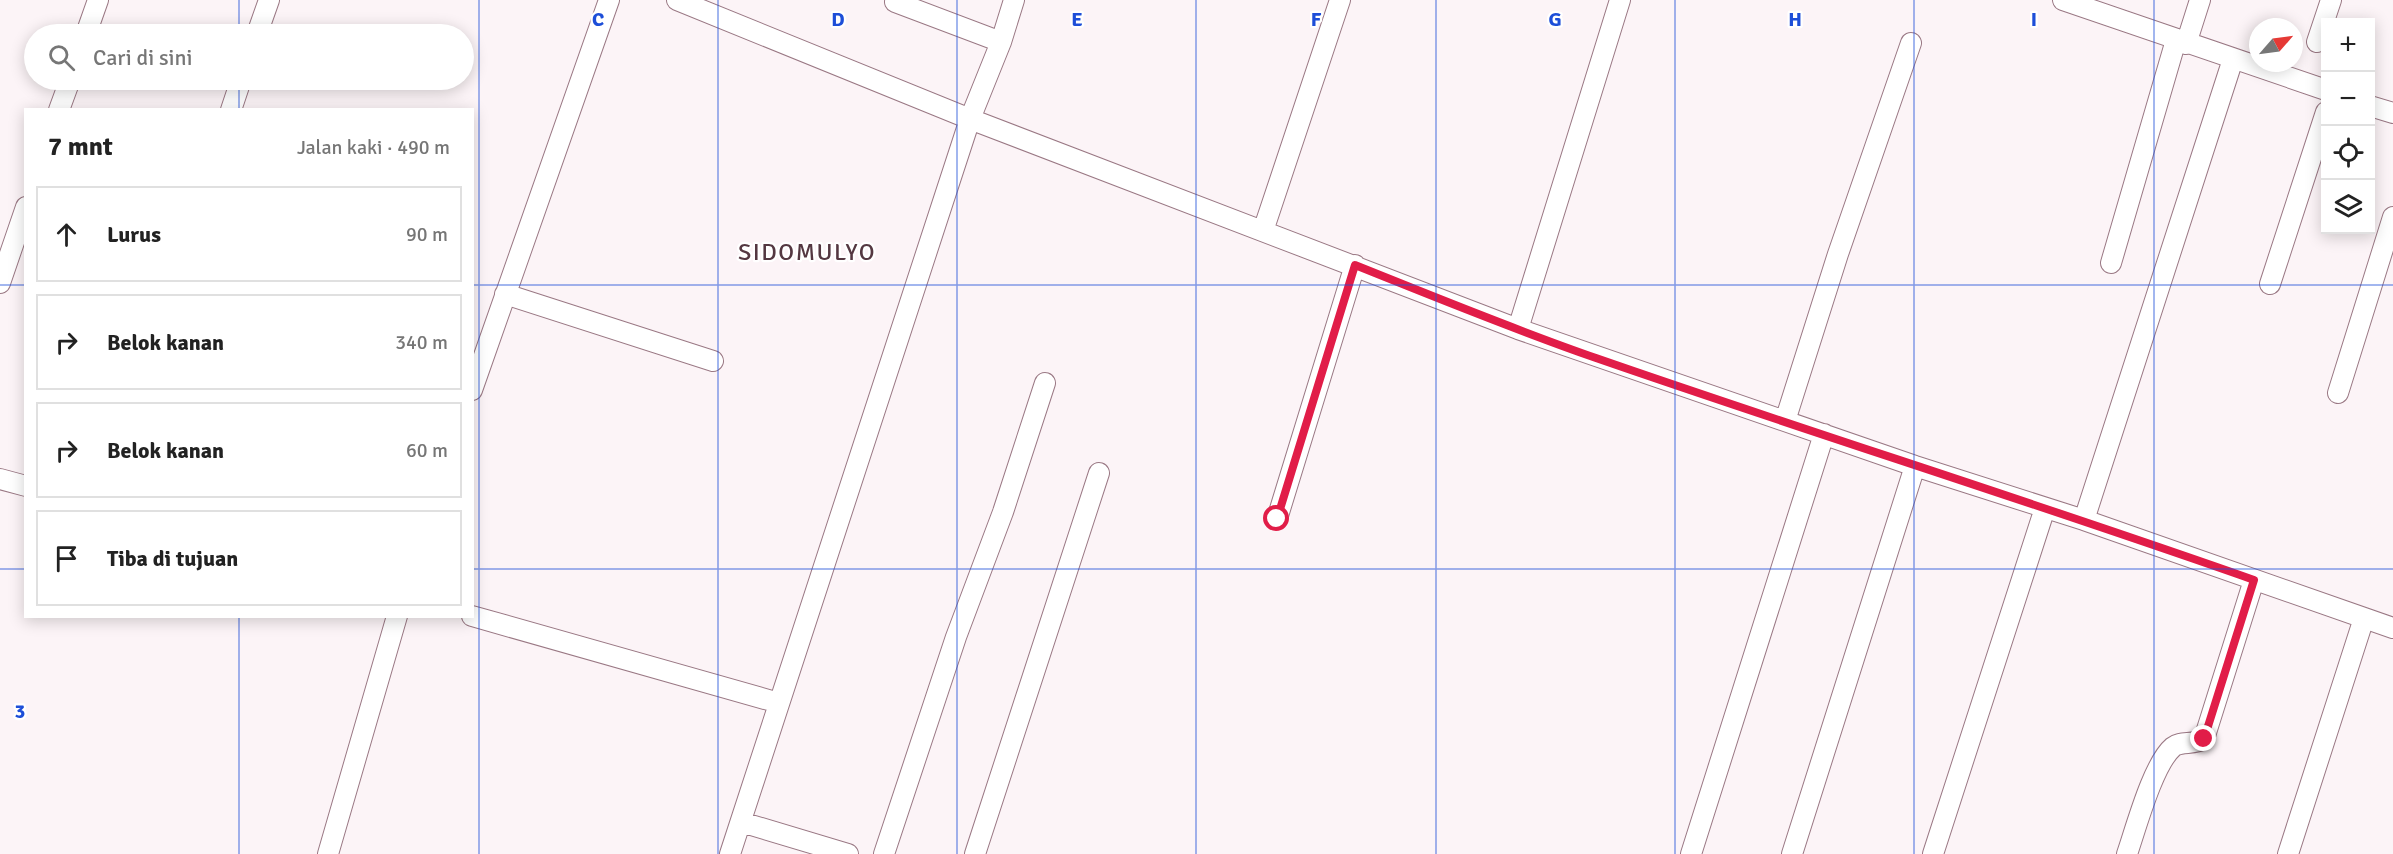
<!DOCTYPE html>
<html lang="id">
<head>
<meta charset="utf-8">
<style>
  :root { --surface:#fff; --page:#f2f2f2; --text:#222; --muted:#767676; --line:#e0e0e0 }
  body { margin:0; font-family:Signika,sans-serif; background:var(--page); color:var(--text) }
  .controls { position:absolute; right:18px; top:18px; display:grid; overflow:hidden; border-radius:0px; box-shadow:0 3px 15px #0003 }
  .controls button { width:54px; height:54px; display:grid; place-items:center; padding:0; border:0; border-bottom:2px solid var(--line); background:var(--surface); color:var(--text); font:30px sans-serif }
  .compass { position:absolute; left:2249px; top:18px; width:54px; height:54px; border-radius:50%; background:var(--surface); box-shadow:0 3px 15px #0003; rotate:62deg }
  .stop { position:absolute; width:18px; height:18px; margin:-14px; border:4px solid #e11d48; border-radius:50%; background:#fff }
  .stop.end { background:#e11d48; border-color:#fff; box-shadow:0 2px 6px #0008 }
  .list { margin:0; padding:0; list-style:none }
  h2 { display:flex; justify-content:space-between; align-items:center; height:78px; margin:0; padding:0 24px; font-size:26px }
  h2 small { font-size:20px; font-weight:400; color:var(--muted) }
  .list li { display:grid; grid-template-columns:39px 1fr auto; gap:18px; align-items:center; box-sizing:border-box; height:96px; margin:0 12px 12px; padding:0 12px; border:2px solid var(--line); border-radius:0px }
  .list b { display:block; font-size:22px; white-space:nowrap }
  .list em { font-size:20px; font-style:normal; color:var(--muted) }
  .icon { flex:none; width:33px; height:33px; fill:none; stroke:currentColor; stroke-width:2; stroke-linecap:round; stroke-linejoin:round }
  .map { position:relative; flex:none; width:2393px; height:854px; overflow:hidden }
  .search { position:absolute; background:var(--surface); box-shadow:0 3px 15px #0003; left:24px; top:24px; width:450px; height:66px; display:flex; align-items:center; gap:15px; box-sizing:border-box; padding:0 21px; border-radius:33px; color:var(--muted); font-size:22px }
  .panel { position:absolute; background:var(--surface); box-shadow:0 3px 15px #0003; left:24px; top:108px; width:450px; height:510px; border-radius:0px }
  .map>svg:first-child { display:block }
</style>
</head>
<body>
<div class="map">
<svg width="2393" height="854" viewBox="0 0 2393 854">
  <rect width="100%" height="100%" fill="#fcf4f7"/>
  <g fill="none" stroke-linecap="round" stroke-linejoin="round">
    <g stroke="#9a7884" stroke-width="22">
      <path id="minor" d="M 677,0 L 970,119 L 1518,329 L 1915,466 L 2084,520 L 2393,628
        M 2063,0 L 2326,90
        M 895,2 L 1001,42
        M 86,34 L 98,0
        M 257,34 L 269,0
        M 2317,42 L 2331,0
        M 2186,44 L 2200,0
        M 2370,106 L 2393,113
        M 59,110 L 70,80
        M 231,110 L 241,80
        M 1263,231 L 1340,0
        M 2111,263 L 2176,40
        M 0,283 L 26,207
        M 2270,284 L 2326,112
        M 505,294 L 713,361
        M 1518,329 L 1620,0
        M 472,390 L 609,0
        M 2338,393 L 2393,217
        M 1785,421 L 1838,254 L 1911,43
        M 0,479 L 26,486
        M 1277,519 L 1355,265
        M 2084,520 L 2233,59
        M 472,616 L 779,703
        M 741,822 L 848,854
        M 328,854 L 397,616
        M 730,854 L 970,119 L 1001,42 L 1014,0
        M 884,854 L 956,637 L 1003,512 L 1045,383
        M 975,854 L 1099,473
        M 1691,854 L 1824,434
        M 1792,854 L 1915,466
        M 1933,854 L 2045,508
        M 2127,854 C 2136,828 2153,764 2173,747 C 2180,741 2194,745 2204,739 L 2254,580
        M 2288,854 L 2364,618"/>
    </g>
    <use href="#minor" stroke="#fff" stroke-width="20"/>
  </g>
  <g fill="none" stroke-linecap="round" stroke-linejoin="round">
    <path stroke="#e11d48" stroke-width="8" d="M 1277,519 L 1355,265 C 1435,297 1515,330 1596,358 C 1815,434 2036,503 2254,580 L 2204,739"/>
  </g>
  <path fill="none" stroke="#1d4ed8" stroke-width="1.5" stroke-opacity="0.55" d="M 239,0 L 239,34M 479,0 L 479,854M 718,0 L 718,854M 957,0 L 957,854M 1196,0 L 1196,854M 1436,0 L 1436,854M 1675,0 L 1675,854M 1914,0 L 1914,854M 2154,0 L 2154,854M 239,80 L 239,110M 0,285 L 26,285M 472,285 L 2393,285M 0,569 L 26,569M 472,569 L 2393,569M 239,616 L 239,854"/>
  <g text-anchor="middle" stroke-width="4.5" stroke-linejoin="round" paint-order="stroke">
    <g font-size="24" letter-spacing="1.5" fill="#543741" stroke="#fff">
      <text x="807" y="260">SIDOMULYO</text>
    </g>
  </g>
  <g font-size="20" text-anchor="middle" font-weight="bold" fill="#1d4ed8" stroke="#fff" stroke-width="4.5" stroke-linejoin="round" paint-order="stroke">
    <text x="598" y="26">C</text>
    <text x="838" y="26">D</text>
    <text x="1077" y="26">E</text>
    <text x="1316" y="26">F</text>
    <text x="1555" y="26">G</text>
    <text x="1795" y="26">H</text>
    <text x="2034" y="26">I</text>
    <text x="20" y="718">3</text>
  </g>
</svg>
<div class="controls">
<button>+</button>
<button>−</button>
<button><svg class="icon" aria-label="locate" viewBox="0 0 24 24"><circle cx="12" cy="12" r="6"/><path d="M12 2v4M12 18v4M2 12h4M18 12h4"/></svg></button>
<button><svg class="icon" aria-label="layers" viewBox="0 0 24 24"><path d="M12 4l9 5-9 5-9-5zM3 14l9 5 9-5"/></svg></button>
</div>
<svg class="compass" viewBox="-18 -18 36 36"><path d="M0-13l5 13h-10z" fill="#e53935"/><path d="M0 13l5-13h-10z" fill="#767676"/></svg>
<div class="stop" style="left:1277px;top:519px"></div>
<div class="stop end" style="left:2204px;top:739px"></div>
<div class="search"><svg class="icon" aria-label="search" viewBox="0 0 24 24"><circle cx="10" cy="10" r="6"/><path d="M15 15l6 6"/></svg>Cari di sini</div>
<section class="panel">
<h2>7 mnt<small>Jalan kaki · 490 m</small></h2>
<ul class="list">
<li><svg class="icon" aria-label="ahead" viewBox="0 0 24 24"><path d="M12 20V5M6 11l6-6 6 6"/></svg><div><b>Lurus</b></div><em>90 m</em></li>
<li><svg class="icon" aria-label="right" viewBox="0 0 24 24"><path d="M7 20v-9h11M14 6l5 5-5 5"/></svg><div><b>Belok kanan</b></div><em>340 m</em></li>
<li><svg class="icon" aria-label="right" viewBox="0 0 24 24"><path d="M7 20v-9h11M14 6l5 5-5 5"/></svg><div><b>Belok kanan</b></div><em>60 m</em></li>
<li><svg class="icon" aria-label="arrive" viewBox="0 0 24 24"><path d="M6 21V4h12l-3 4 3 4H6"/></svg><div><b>Tiba di tujuan</b></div></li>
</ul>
</section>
</div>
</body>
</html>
